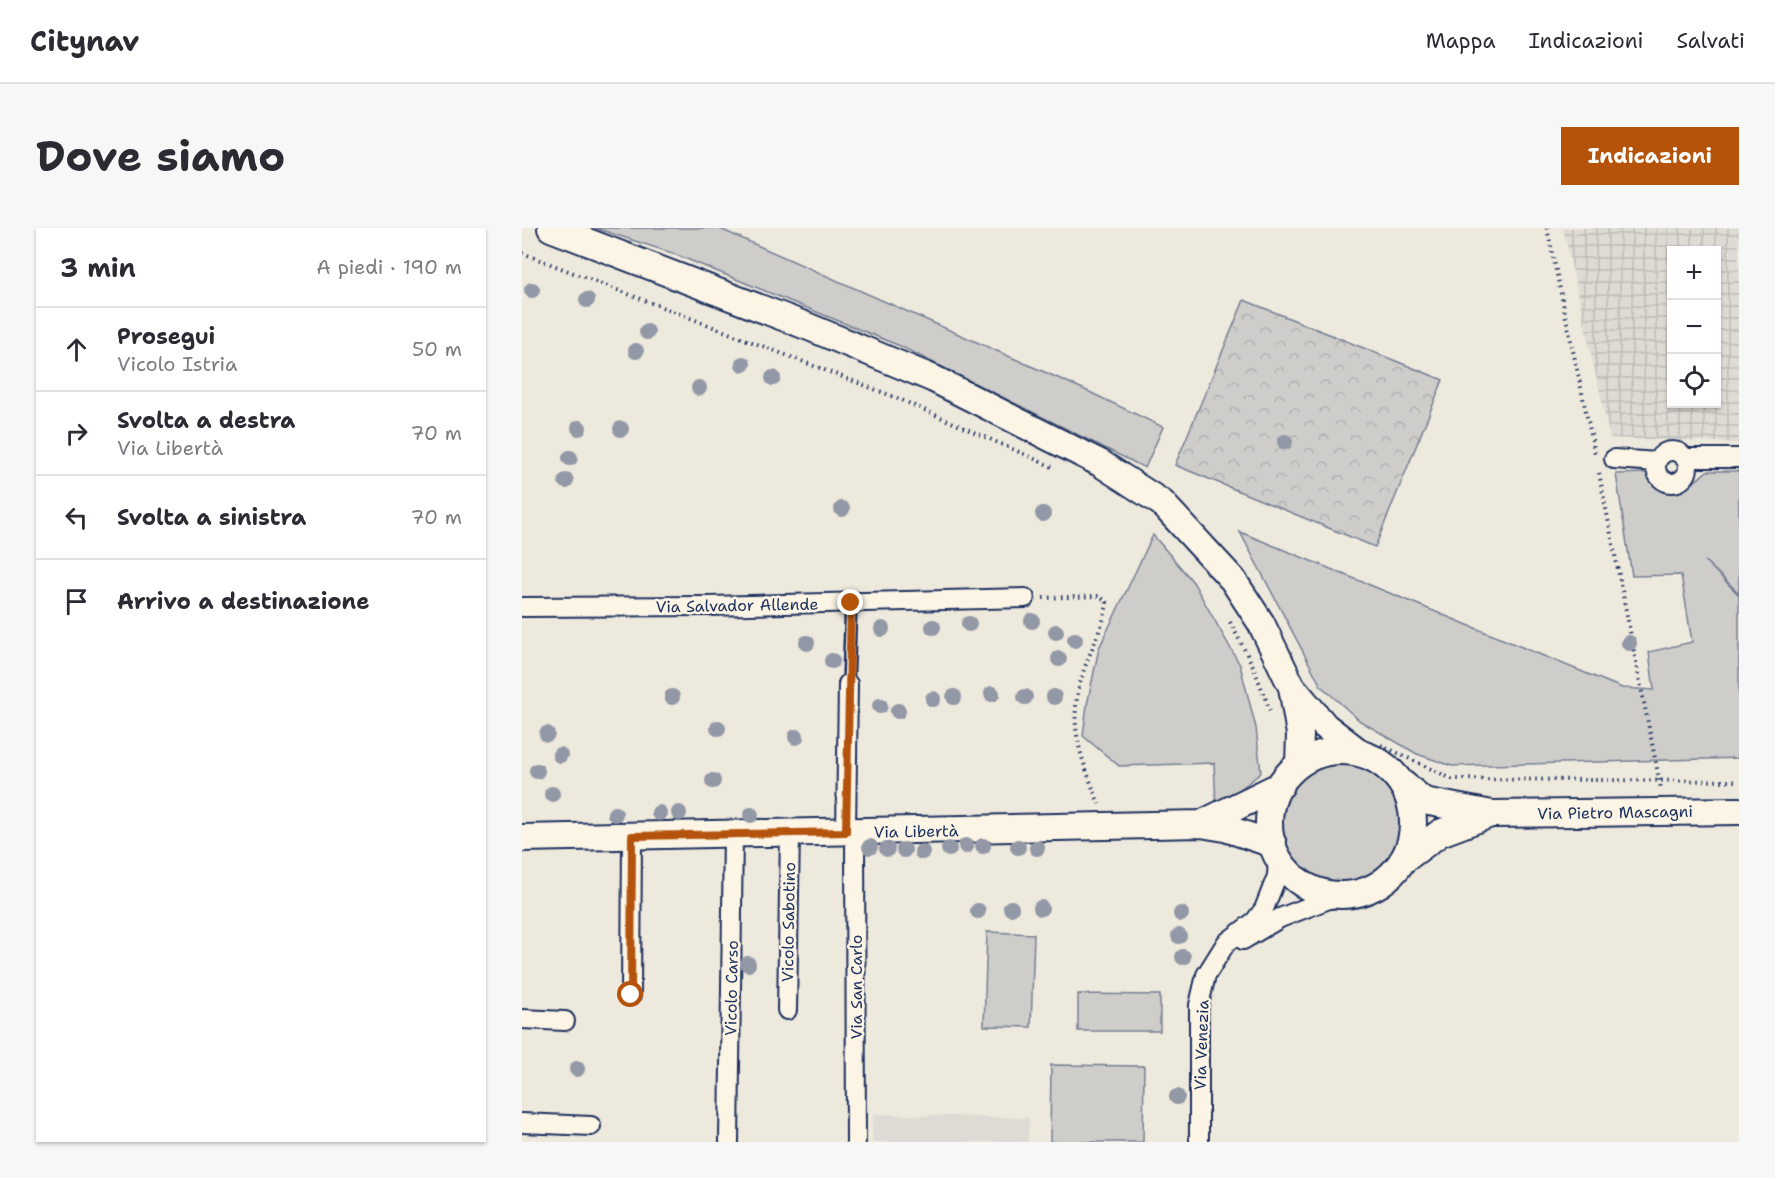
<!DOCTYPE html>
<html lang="it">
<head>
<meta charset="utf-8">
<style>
  :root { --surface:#fff; --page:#f7f7f7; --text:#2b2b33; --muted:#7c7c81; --line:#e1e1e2; --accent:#b45309 }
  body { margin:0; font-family:"Shantell Sans",sans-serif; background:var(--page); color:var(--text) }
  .controls { position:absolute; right:18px; top:18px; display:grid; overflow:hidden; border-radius:0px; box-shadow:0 2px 4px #0004 }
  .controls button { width:54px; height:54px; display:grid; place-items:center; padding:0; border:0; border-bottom:2px solid var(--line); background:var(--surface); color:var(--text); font:30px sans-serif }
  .stop { position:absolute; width:18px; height:18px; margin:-14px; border:4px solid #b45309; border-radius:50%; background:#fff }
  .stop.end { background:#b45309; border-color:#fff; box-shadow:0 2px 6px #0008 }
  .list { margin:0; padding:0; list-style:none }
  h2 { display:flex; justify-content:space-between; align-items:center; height:78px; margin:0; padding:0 24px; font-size:26px }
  h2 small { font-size:20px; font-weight:400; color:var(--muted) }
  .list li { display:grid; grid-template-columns:39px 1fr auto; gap:18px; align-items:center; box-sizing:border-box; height:84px; padding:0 24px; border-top:2px solid var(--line) }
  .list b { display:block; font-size:22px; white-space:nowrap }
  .list p { margin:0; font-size:20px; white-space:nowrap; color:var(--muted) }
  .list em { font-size:20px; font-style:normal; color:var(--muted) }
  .icon { flex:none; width:33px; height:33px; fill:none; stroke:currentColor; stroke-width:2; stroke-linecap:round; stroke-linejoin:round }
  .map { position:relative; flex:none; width:1217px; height:914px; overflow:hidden; border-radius:0px }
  header { display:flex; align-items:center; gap:36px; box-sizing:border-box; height:84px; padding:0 30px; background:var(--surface); border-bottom:2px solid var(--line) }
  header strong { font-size:28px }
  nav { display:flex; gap:33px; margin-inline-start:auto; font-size:21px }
  .intro { display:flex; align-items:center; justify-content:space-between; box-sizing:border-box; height:144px; padding:0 36px }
  h1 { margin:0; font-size:42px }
  .button { padding:15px 27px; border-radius:0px; background:var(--accent); color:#fff; font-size:21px; font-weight:700 }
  main { display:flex; gap:36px; padding:0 36px }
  aside { flex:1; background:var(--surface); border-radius:0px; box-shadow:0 2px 4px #0004 }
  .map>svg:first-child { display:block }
</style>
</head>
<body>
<header>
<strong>Citynav</strong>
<nav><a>Mappa</a><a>Indicazioni</a><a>Salvati</a></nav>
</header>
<div class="intro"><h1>Dove siamo</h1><a class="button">Indicazioni</a></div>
<main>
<aside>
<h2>3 min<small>A piedi · 190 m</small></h2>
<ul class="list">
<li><svg class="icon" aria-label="ahead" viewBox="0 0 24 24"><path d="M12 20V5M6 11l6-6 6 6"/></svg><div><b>Prosegui</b><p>Vicolo Istria</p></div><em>50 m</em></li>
<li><svg class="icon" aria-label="right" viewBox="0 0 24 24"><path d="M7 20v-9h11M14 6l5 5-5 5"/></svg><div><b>Svolta a destra</b><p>Via Libertà</p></div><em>70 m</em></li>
<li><svg class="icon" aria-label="left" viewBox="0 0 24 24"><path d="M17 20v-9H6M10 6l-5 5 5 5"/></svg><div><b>Svolta a sinistra</b></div><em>70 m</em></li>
<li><svg class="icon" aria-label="arrive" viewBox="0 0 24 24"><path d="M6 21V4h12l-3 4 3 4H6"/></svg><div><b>Arrivo a destinazione</b></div></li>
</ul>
</aside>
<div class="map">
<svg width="1217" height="914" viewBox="0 0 1217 914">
  <defs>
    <pattern id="industrial-grid" width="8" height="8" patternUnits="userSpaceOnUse" patternTransform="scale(1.5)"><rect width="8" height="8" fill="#dedbd4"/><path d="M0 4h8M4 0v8" fill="none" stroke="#bebcb8"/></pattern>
    <pattern id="forest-crowns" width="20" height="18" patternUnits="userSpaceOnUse" patternTransform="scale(1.5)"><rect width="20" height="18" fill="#cfcdca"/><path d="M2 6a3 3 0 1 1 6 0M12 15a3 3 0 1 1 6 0" fill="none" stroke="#b1b0b0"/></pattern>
  </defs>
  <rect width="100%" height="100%" fill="#eee9dd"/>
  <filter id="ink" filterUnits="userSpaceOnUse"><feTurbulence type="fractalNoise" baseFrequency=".0167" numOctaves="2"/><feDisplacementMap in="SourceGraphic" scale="12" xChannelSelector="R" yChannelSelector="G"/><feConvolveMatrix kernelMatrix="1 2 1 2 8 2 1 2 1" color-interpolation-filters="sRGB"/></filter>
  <g filter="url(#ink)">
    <path fill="#dedbd4" d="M 351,886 L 507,890 L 506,914 L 350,914 Z"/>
    <path fill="url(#industrial-grid)" fill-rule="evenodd" d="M 1041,0 L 1217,0 L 1217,215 L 1088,210 ZM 1150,22 L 1194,22 L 1194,176 L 1150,176 Z"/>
    <path fill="#cfcdca" stroke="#757e94" stroke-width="1.5" d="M 73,0 L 196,0 L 561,161 L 641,199 L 623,240 L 378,118 L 150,25 Z
      M 1185,243 L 1217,243 L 1217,365 L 1183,333 L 1217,367 L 1217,530 L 930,538 L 895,526 L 838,493 L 799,458 L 718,304 L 1100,460 L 1132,462 L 1127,424 L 1170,414 L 1159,347 L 1110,348 L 1094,246 L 1125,245 C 1144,281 1163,262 1185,243 Z
      M 631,307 L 671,354 L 718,437 L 734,500 L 739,545 L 694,580 L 692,535 L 597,538 L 561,508 L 565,477 L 577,420 Z
      M759 594a61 61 0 1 1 122 0a61 61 0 1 1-122 0Z
      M 465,704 L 512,706 L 509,799 L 462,798 Z
      M 556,766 L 638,767 L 638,803 L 556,803 Z
      M 529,837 L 622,838 L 621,914 L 528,914 Z"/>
    <path fill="url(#forest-crowns)" stroke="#757e94" stroke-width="1.5" d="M 722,72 L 921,152 L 853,319 L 653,237 Z"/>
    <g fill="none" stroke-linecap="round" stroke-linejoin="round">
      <g stroke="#1b2f5e" stroke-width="14">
        <path id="lane" d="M 326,456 L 329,375"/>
      </g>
      <g stroke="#1b2f5e" stroke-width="22">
        <path id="street" d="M1134 239a16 16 0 1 1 32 0a16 16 0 1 1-32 0Z
          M 1165,230 L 1217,230
          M 1092,231 L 1135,234
          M 0,379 L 186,378 L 503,370
          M 324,604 L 326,456
          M 333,604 L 334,914
          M 721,712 L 758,690 L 817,667
          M 109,767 L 110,608
          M 265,782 L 268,605
          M 0,791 L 43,793
          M 0,895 L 69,898
          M 207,914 L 211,606
          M 677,914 L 677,777 L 684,747 L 704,715 L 733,693 L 742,681 L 755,648 L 756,629"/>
      </g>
      <g stroke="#1b2f5e" stroke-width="30">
        <path id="secondary" d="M 29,0 L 287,99 L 412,151 L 578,235 L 640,275 L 711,352 L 739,395 L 770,459 L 803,498 L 838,525
          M 770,459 L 778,506 L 777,536
          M747 595a72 72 0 1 1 144 0a72 72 0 1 1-144 0Z
          M 881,556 L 902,573 L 970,586 L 1217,583
          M 679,596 L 759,557
          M 0,610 L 679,596 L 703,600 L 751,616
          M 880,633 L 918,605 L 966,587"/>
      </g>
      <path stroke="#1b2f5e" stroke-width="4" stroke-dasharray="1.5 4.5" stroke-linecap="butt" d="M 1025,0 L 1073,226
        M 0,25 L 375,170 L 533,240
        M 1077,245 L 1139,561
        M 521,370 L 577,368 L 585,374 C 583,394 571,417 564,436 C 543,493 557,524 577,576
        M 708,394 L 731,438 L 749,485
        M 859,517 L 930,551 L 1217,553"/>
      <use href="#lane" stroke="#fcf5e5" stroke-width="9"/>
      <use href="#street" stroke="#fcf5e5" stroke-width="18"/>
      <use href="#secondary" stroke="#fcf5e5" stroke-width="26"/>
    </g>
    <g fill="#9398a6">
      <circle cx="10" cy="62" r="8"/>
      <circle cx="65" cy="72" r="8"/>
      <circle cx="125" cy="104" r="8"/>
      <circle cx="114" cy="123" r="8"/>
      <circle cx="221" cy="136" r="8"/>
      <circle cx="251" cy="150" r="8"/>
      <circle cx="177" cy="160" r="8"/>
      <circle cx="57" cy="200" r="8"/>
      <circle cx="99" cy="201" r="8"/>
      <circle cx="763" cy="214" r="8"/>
      <circle cx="48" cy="230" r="8"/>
      <circle cx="44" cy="253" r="8"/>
      <circle cx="320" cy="281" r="8"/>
      <circle cx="521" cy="286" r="8"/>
      <circle cx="510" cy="393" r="8"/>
      <circle cx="447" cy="396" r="8"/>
      <circle cx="411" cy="399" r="8"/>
      <circle cx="360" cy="401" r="8"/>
      <circle cx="534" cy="404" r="8"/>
      <circle cx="553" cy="412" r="8"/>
      <circle cx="285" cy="415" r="8"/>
      <circle cx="1107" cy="415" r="8"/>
      <circle cx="537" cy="431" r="8"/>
      <circle cx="310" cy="433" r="8"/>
      <circle cx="470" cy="466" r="8"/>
      <circle cx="150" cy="469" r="8"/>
      <circle cx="432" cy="469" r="8"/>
      <circle cx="503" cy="469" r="8"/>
      <circle cx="532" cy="469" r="8"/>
      <circle cx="411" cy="471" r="8"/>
      <circle cx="358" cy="478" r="8"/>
      <circle cx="376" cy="483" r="8"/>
      <circle cx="196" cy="500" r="8"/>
      <circle cx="25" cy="506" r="8"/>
      <circle cx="274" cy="509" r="8"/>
      <circle cx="38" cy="527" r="8"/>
      <circle cx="15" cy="543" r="8"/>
      <circle cx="191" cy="553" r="8"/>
      <circle cx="30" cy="566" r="8"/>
      <circle cx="137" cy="585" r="8"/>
      <circle cx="157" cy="585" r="8"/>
      <circle cx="93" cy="586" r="8"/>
      <circle cx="229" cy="587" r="8"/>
      <circle cx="444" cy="618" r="8"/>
      <circle cx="461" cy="618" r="8"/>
      <circle cx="348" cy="619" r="8"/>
      <circle cx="496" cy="619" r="8"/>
      <circle cx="515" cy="620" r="8"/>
      <circle cx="365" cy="621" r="8"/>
      <circle cx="427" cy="621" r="8"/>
      <circle cx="382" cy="622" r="8"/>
      <circle cx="400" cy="624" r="8"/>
      <circle cx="489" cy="680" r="8"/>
      <circle cx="519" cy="680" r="8"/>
      <circle cx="456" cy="683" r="8"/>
      <circle cx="659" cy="686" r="8"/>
      <circle cx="657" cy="708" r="8"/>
      <circle cx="661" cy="729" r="8"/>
      <circle cx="226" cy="736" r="8"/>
      <circle cx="55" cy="841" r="8"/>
      <circle cx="655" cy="869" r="8"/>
    </g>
  </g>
  <g fill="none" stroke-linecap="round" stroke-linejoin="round" filter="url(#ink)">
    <path stroke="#b45309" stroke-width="8" d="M 109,767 L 110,608 L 324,604 L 329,375"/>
  </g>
  <g text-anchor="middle" stroke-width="5" stroke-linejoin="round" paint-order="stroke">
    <g font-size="16" fill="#1b2f5e" stroke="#fcf5e5">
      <text transform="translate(215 377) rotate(-1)" y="6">Via Salvador Allende</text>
      <text transform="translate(1093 584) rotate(-1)" y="6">Via Pietro Mascagni</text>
      <text transform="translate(394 603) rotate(-1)" y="6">Via Libertà</text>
      <text transform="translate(266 694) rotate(-89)" y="6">Vicolo Sabotino</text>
      <text transform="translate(334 759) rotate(-90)" y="6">Via San Carlo</text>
      <text transform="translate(209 760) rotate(-89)" y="6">Vicolo Carso</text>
      <text transform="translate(679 817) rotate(-88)" y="6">Via Venezia</text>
    </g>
  </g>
</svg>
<div class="controls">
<button>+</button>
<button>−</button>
<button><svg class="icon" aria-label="locate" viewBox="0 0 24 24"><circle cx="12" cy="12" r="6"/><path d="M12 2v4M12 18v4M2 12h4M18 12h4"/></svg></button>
</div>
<div class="stop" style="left:109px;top:767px"></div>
<div class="stop end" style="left:329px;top:375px"></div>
</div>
</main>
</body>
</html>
